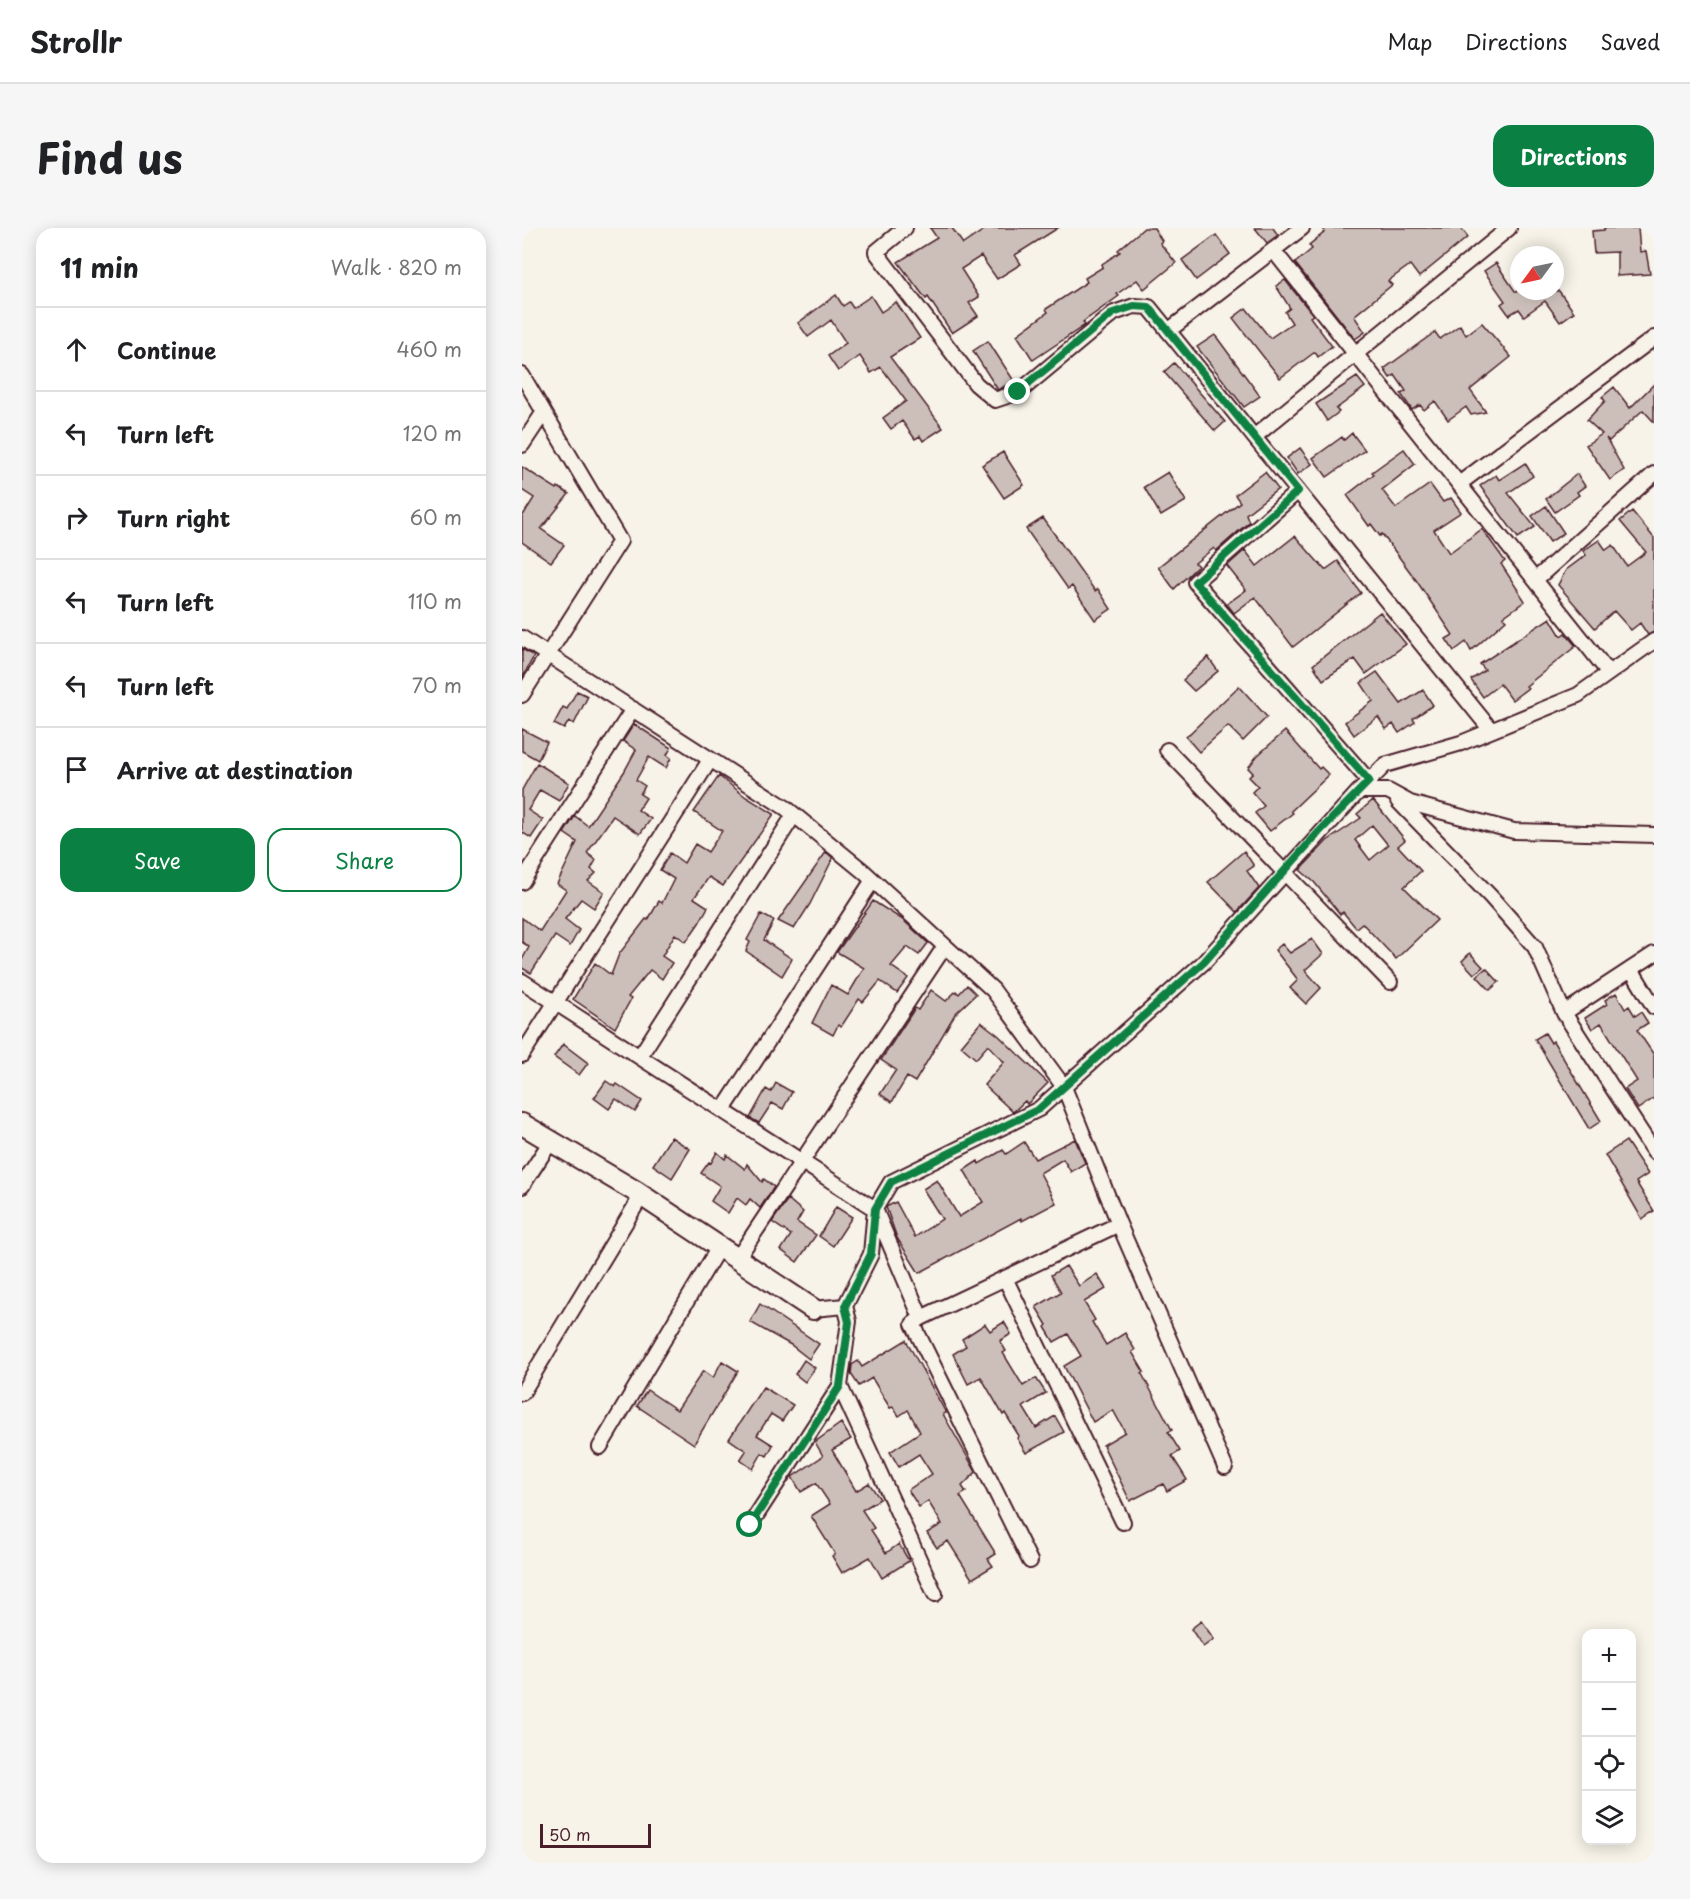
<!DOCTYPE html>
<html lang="en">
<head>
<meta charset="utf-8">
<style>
  :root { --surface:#fff; --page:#f6f6f6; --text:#202124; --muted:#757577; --line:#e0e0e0; --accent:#0b8043 }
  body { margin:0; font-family:"Playpen Sans",sans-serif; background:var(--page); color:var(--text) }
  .controls { position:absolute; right:18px; bottom:18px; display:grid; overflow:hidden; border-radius:12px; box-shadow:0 3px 15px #0003 }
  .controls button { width:54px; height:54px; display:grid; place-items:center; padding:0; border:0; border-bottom:2px solid var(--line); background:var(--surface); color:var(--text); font:30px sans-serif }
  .compass { position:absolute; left:988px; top:18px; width:54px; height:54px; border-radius:50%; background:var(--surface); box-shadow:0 3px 15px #0003; rotate:237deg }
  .scale { position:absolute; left:18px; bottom:15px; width:111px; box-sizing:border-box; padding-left:6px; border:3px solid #4a1f2b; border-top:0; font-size:16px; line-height:21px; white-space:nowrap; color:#4a1f2b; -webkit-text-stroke:4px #f7f3e8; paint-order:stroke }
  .stop { position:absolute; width:18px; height:18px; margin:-14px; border:4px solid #0b8043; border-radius:50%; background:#fff }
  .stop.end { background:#0b8043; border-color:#fff; box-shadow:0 2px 6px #0008 }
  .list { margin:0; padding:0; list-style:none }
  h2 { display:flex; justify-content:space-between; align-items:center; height:78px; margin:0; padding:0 24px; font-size:26px }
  h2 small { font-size:20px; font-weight:400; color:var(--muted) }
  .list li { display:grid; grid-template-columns:39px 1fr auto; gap:18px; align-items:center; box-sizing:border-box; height:84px; padding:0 24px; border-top:2px solid var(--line) }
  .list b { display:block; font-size:22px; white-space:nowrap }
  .list em { font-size:20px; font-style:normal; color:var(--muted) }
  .actions { display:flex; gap:12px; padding:18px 24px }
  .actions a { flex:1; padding:14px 0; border:2px solid var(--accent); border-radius:18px; text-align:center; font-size:21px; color:var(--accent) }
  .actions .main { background:var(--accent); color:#fff }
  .icon { flex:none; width:33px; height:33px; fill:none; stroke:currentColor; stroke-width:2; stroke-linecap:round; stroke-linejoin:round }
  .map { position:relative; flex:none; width:1132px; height:1635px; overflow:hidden; border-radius:18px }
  header { display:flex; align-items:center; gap:36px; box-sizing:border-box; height:84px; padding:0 30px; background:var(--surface); border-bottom:2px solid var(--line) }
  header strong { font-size:28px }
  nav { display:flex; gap:33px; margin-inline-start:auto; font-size:21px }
  .intro { display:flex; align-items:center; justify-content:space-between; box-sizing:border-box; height:144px; padding:0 36px }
  h1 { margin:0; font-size:42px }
  .button { padding:15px 27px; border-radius:18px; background:var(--accent); color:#fff; font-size:21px; font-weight:700 }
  main { display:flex; gap:36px; padding:0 36px }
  aside { flex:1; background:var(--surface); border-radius:18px; box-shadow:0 3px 15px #0003 }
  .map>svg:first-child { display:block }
</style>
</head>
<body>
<header>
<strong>Strollr</strong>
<nav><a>Map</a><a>Directions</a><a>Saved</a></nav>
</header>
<div class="intro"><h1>Find us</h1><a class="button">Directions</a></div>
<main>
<aside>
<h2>11 min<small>Walk · 820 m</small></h2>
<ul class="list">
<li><svg class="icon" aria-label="ahead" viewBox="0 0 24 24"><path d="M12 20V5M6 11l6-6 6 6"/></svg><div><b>Continue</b></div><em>460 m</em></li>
<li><svg class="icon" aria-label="left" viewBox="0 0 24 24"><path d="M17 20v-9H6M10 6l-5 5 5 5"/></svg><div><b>Turn left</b></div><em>120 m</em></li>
<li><svg class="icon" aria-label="right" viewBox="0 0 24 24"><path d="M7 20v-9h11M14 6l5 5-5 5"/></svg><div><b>Turn right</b></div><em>60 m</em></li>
<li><svg class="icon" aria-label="left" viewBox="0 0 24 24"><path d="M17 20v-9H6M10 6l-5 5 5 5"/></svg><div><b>Turn left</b></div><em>110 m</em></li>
<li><svg class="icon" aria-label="left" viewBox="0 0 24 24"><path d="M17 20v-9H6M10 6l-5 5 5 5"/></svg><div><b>Turn left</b></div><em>70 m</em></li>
<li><svg class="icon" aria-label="arrive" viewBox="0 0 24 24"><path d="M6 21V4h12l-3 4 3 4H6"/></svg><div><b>Arrive at destination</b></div></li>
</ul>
<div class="actions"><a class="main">Save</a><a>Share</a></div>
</aside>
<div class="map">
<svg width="1132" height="1635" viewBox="0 0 1132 1635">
  <rect width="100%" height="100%" fill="#f7f3e8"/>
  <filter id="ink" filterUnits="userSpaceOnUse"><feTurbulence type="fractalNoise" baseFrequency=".0167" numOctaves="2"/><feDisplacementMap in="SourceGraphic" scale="12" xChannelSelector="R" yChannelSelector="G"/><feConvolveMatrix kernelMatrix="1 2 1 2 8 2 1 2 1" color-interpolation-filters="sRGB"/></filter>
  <g filter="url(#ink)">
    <path fill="#ccbfb9" stroke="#4a1f2b" stroke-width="1.5" fill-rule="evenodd" d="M 408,0 L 430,0 L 441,16 L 465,0 L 536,0 L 493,27 L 499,36 L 475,51 L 459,28 L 439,41 L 457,69 L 447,75 L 456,88 L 430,105 L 406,69 L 404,71 L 376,34 L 415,10 Z
      M 622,0 L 632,0 L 640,13 L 638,15 L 654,35 L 622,61 L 615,52 L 595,66 L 597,68 L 561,94 L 563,97 L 511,132 L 495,107 L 526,84 L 524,81 L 565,54 L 563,50 L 581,39 L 580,36 L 598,24 L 596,22 Z
      M 733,0 L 751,0 L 756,7 L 745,15 Z
      M 801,0 L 939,0 L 946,9 L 897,49 L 888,37 L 866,53 L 870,57 L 832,88 L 843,104 L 833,111 L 773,35 L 790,21 L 787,17 L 803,4 Z
      M 1082,0 L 1116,0 L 1118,24 L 1124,23 L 1128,46 L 1095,48 L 1095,24 L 1072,25 L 1070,3 L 1082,2 Z
      M 694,7 L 708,26 L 674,52 L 660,32 Z
      M 974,35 L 993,63 L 1037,63 L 1052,84 L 1038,94 L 1023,73 L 1002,88 L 997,81 L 987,87 L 979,76 L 983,73 L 962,43 Z
      M 763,52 L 791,87 L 788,89 L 810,118 L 796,129 L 793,124 L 758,150 L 711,90 L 724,80 L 748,110 L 770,95 L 763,84 L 768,80 L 754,58 Z
      M 314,67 L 321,78 L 327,74 L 331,80 L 349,68 L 359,84 L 374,74 L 398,110 L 368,129 L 421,200 L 401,213 L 398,208 L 393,211 L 380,193 L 369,201 L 361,190 L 384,173 L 359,139 L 349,145 L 338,128 L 316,143 L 306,128 L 324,115 L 309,92 L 286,109 L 276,95 Z
      M 960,95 L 989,129 L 948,162 L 964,184 L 949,187 L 944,179 L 926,192 L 913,173 L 902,182 L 898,177 L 890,182 L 879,166 L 884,163 L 873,147 L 868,150 L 862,141 L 913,104 L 918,111 L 938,97 L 944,107 Z
      M 693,107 L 738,168 L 722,179 L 675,119 Z
      M 466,113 L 492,153 L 476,162 L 451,123 Z
      M 652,135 L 703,194 L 693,203 L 642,144 Z
      M 835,149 L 843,159 L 814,181 L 817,184 L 805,193 L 794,176 Z
      M 1132,156 L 1132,194 L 1121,182 L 1087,213 L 1084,210 L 1102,242 L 1088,252 L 1064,217 L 1080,206 L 1065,192 L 1083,173 L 1080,169 L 1092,159 L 1108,180 Z
      M 830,205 L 843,222 L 805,249 L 791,230 L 820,209 L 822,212 Z
      M 778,220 L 790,236 L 776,246 L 765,230 Z
      M 882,221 L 893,236 L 860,262 L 874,280 L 908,256 L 921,274 L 929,270 L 939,284 L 912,302 L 927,325 L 960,301 L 983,333 L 979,336 L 1003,373 L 981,389 L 984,392 L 949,423 L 944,414 L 932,423 L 924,411 L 931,407 L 894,352 L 860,306 L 858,308 L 849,296 L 847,298 L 825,267 L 852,246 L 850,244 Z
      M 481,224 L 502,257 L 482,270 L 460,237 Z
      M 1003,235 L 1011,248 L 986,265 L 1013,299 L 996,310 L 958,258 L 974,247 L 977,252 Z
      M 0,239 L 35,261 L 36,259 L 47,266 L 19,301 L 42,317 L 29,334 L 0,314 L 0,289 L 12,270 L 0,262 Z
      M 646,244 L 664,273 L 639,288 L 622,259 Z
      M 743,244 L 756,261 L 724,286 L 727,294 L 694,323 L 692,320 L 673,335 L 676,338 L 652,361 L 636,339 L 718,274 L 713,267 Z
      M 1055,246 L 1063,258 L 1055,264 L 1057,267 L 1033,284 L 1024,271 Z
      M 1024,278 L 1042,305 L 1028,314 L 1010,288 Z
      M 1110,283 L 1132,310 L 1132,404 L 1126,407 L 1118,395 L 1109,402 L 1092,383 L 1073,400 L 1036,357 L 1044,342 L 1064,327 L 1061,323 L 1077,312 L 1084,322 L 1091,317 L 1105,338 L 1124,324 L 1098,293 Z
      M 521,290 L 573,363 L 576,361 L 589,381 L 573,392 L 550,358 L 546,361 L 504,301 Z
      M 773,308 L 803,342 L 816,333 L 839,365 L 771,419 L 733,369 L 712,385 L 705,376 L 724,362 L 705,338 L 723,322 L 735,338 Z
      M 858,384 L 884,416 L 844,446 L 833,431 L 801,452 L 791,437 Z
      M 1028,390 L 1039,408 L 1043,405 L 1054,418 L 1004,458 L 1006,460 L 990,472 L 978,456 L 961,469 L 949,452 L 963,442 L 958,436 Z
      M 0,421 L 12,428 L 0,450 Z
      M 686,429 L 696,443 L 672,463 L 661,452 Z
      M 855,444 L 879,476 L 901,462 L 911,477 L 891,491 L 893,494 L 877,505 L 871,496 L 864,501 L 856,489 L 832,507 L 823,494 L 851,473 L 839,455 Z
      M 717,458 L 745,489 L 721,513 L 706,498 L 677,524 L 664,509 Z
      M 55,463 L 66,468 L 52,496 L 47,493 L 42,501 L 32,496 L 41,479 L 45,481 Z
      M 112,496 L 149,520 L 145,527 L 149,530 L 144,540 L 127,529 L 114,552 L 123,558 L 118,566 L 124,570 L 116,582 L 129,591 L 118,606 L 91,588 L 65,625 L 74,632 L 69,641 L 74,645 L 66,653 L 82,664 L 72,680 L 59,671 L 43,691 L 57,702 L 48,718 L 33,708 L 9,745 L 0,740 L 0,732 L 7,719 L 0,714 L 0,690 L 18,703 L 44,662 L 35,656 L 55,614 L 42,605 L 53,588 L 66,598 L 102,544 L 114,522 L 101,513 Z
      M 0,501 L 25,514 L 16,532 L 0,523 Z
      M 763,503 L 797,541 L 799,539 L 807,547 L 769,583 L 771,585 L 748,603 L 733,585 L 742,578 L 730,564 L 736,558 L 727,549 L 731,545 L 726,540 L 735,528 Z
      M 15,535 L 47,555 L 37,573 L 18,562 L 6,582 L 21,592 L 9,610 L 0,604 L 0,562 Z
      M 197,548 L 224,569 L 252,586 L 201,658 L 187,649 L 172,670 L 186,679 L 177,695 L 164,714 L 153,706 L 140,728 L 150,735 L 140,751 L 128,742 L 106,769 L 109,771 L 93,800 L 51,771 L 73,735 L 89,747 L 97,726 L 124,691 L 126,692 L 137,673 L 140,675 L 152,651 L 138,642 L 148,625 L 162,635 L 173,616 L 186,624 L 200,603 L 172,584 Z
      M 851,572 L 883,612 L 876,618 L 899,643 L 882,659 L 915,692 L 874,731 L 840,695 L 834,700 L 821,684 L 818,686 L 792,654 L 778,642 L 805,613 L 839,590 L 835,586 ZM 850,597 L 866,617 L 848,632 L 833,612 Z
      M 722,623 L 732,638 L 725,643 L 737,660 L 715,684 L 686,654 Z
      M 304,624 L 311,630 L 288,676 L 272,701 L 256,693 Z
      M 351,673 L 381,692 L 406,715 L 397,727 L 385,719 L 369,738 L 386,750 L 375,765 L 358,753 L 341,774 L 337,771 L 319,799 L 316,797 L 311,807 L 290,795 L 309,757 L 326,767 L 342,740 L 315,724 Z
      M 239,686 L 252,693 L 242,712 L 270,731 L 260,748 L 224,723 L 228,714 L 225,712 Z
      M 790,711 L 801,726 L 783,742 L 799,760 L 784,776 L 768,760 L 776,752 L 753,722 L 760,716 L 768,725 Z
      M 948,725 L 961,739 L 952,746 L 940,733 Z
      M 964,740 L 977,754 L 968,762 L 955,748 Z
      M 445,757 L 454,766 L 433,786 L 393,854 L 385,849 L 370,874 L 358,866 L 374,842 L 359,832 L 393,780 L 396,782 L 409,762 L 424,773 L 434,763 L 437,766 Z
      M 1094,765 L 1103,781 L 1107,778 L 1113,788 L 1119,784 L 1126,795 L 1115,802 L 1132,827 L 1132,870 L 1116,881 L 1103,861 L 1115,853 L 1079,795 L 1070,801 L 1063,790 L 1085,776 L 1083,772 Z
      M 459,794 L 476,807 L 526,855 L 505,876 L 503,873 L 491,884 L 462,857 L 482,834 L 466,817 L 454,831 L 439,818 Z
      M 1023,805 L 1029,815 L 1031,813 L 1079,893 L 1067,901 L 1013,811 Z
      M 41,816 L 66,835 L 57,847 L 32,829 Z
      M 84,853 L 93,859 L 95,856 L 120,873 L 113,884 L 94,871 L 87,881 L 72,870 Z
      M 254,855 L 270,864 L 261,881 L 250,875 L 237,895 L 228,890 L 244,861 L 249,864 Z
      M 149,909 L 168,921 L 150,950 L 131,937 Z
      M 553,911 L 563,935 L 549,944 L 541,931 L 518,945 L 534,975 L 500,993 L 499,990 L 397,1045 L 375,1010 L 364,979 L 374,974 L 393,1009 L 420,991 L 401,961 L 415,952 L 437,989 L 461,974 L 442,942 L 456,933 L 457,936 L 481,922 L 484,926 L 502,914 L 513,931 Z
      M 1104,913 L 1126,946 L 1114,954 L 1132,983 L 1120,991 L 1083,927 Z
      M 195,924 L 203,931 L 205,927 L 223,941 L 225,936 L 240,954 L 242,951 L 252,959 L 238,980 L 228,971 L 224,977 L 215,970 L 206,985 L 189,973 L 198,958 L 179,945 L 187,934 L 189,935 Z
      M 266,971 L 281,984 L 275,994 L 294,1007 L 275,1034 L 259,1022 L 269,1007 L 250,994 Z
      M 314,979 L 330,989 L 311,1018 L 297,1008 Z
      M 544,1038 L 557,1058 L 575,1046 L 584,1061 L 562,1074 L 573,1092 L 570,1094 L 584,1117 L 603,1105 L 613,1122 L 610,1124 L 622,1144 L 620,1146 L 650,1202 L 646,1204 L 658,1223 L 650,1228 L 665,1252 L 645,1263 L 641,1256 L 608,1273 L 581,1217 L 603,1204 L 591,1182 L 571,1194 L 542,1138 L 559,1128 L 546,1106 L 532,1114 L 523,1099 L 525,1097 L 514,1079 L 539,1064 L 529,1047 Z
      M 238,1076 L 297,1116 L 287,1131 L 269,1117 L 228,1094 Z
      M 482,1094 L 489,1106 L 478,1113 L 484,1123 L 481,1125 L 501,1158 L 514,1150 L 524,1165 L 501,1179 L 514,1200 L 533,1188 L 542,1204 L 504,1225 L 495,1210 L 497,1208 L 483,1185 L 481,1187 L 459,1149 L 446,1156 L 431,1126 L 444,1118 L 440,1111 L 463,1096 L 468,1103 Z
      M 384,1112 L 424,1185 L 421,1186 L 454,1244 L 440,1258 L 444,1264 L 438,1268 L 474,1326 L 466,1331 L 471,1338 L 450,1351 L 426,1313 L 415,1320 L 405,1305 L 420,1296 L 406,1273 L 397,1279 L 386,1262 L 410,1246 L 397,1226 L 377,1239 L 368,1224 L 398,1204 L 386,1182 L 377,1188 L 371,1179 L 368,1180 L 350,1150 L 337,1158 L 329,1146 L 330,1137 L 336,1133 L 340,1139 Z
      M 282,1132 L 293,1140 L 283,1154 L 273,1146 Z
      M 200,1133 L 216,1143 L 172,1216 L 115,1178 L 125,1162 L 155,1182 L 181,1143 L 191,1150 Z
      M 241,1159 L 271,1177 L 260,1193 L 249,1186 L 235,1207 L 251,1217 L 245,1228 L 240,1225 L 231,1241 L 218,1232 L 224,1223 L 207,1211 Z
      M 319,1195 L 329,1211 L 310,1222 L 334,1263 L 347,1255 L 358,1271 L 340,1282 L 352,1300 L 349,1302 L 364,1325 L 377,1316 L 387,1333 L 360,1350 L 348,1329 L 320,1345 L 310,1328 L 313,1326 L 289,1288 L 308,1276 L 294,1255 L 279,1264 L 270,1249 L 301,1228 L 293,1214 Z
      M 679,1393 L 692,1411 L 681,1419 L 669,1401 Z"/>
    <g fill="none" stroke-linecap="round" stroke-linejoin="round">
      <g stroke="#4a1f2b" stroke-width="18">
        <path id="street" d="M 383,0 L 354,24 L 454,156 L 473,172 L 497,164 L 592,85 L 612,78 L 627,79 L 969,502
          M 751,22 L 1087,445
          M 646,103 L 780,0
          M 0,147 L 98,313 L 0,467
          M 732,209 L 987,0
          M 0,217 L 22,184
          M 937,256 L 1132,110
          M 776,263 L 673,354 L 847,553
          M 1013,352 L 1132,246
          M 0,410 L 264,580 L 341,643 L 471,762 L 542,859 L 597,996 L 703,1239
          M 645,522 L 868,754
          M 841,559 L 863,537 L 939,515 L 1056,467 L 1132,413
          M 876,573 L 969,669 L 1013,719 L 1042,785 L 1132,924
          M 0,654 L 111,481
          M 1109,741 L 1132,779
          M 0,753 L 353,981 L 399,1090 L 391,1096 L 508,1333
          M 1042,785 L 1132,726
          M 0,827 L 188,532
          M 118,828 L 272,587
          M 201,882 L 351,652
          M 0,958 L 29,913
          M 215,1031 L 423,718
          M 483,1050 L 601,1294
          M 323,1078 L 327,1093 L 318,1158 L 413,1366
          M 291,1081 L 323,1078 L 349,1026 L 353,981 L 369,954 L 517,881 L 682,734 L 837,563 L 866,563 L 888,575 L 992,603 L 1132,607
          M 399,1090 L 597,996
          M 0,1165 L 120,967
          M 78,1219 L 197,1019
          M 228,1297 L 318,1158"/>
      </g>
      <g stroke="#4a1f2b" stroke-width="24">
        <path id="secondary" d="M 0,896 L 113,963 L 291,1081"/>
      </g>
      <use href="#street" stroke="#f7f3e8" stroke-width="14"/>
      <use href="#secondary" stroke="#f7f3e8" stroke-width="20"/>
    </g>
  </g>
  <g fill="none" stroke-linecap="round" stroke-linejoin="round" filter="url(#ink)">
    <path stroke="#0b8043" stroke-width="8" d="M 228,1297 L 318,1158 L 327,1094 L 323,1078 L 349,1026 L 353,981 L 369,954 L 517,881 L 682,734 L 797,604 L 847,553 L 673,354 L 776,263 L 627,79 L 612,78 L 591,85 L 496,164"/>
  </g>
</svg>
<div class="controls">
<button>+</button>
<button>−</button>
<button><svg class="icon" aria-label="locate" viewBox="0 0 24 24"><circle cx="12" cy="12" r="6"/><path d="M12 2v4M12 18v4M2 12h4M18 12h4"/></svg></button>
<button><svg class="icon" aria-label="layers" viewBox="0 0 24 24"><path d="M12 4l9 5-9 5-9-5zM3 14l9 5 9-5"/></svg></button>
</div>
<svg class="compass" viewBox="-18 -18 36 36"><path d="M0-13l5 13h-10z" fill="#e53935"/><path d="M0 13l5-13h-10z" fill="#757577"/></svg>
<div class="scale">50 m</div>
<div class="stop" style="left:228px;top:1297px"></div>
<div class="stop end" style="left:496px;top:164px"></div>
</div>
</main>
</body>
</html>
